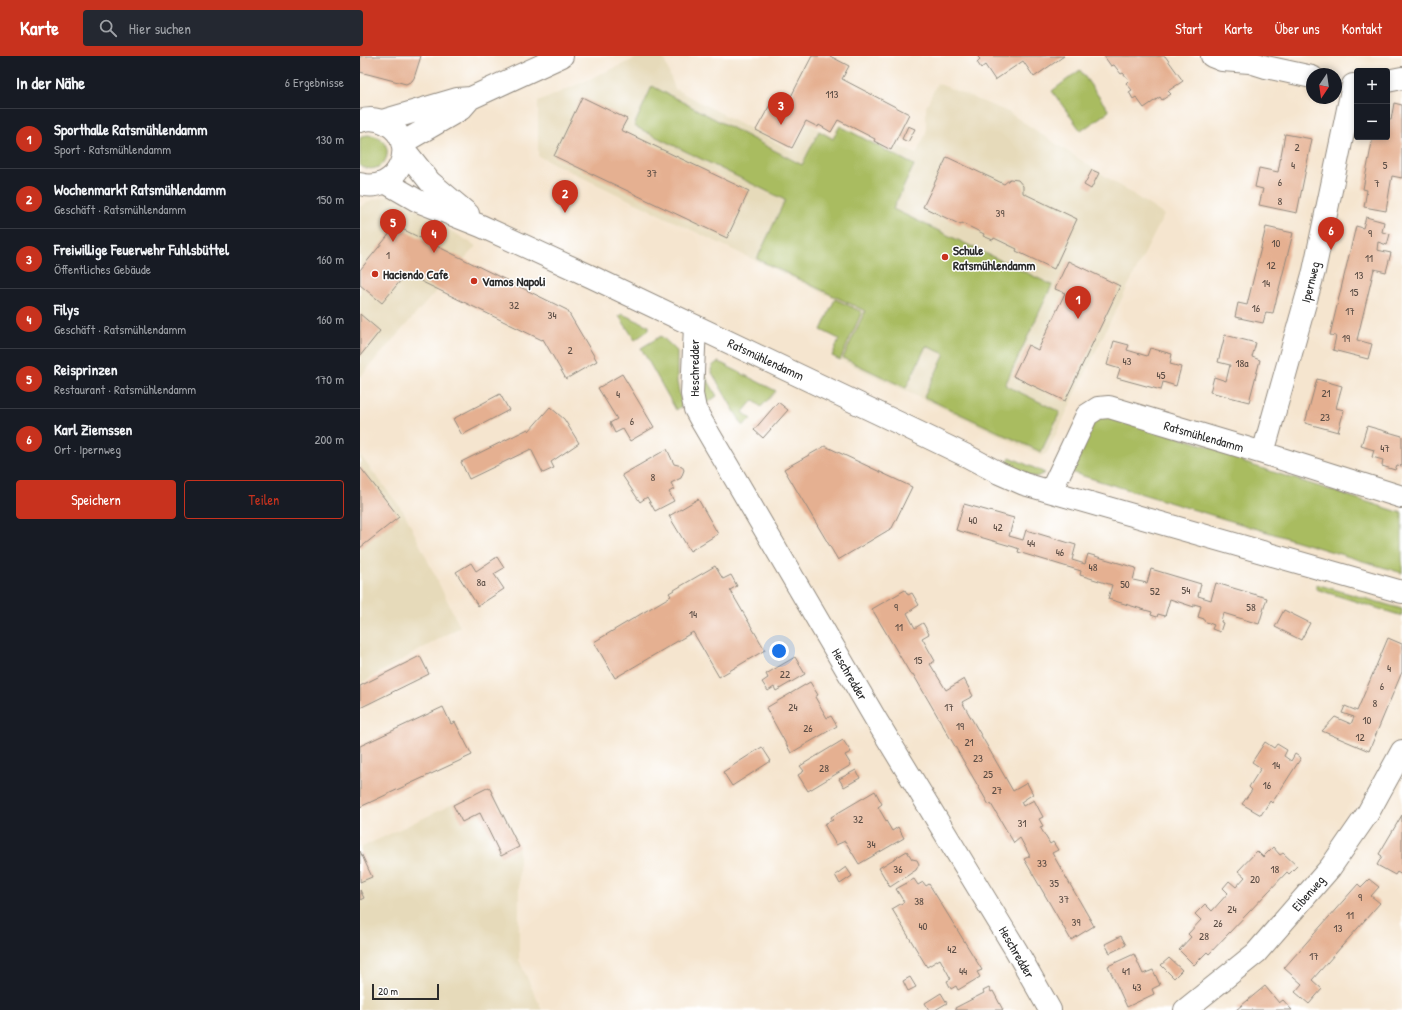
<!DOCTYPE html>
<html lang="de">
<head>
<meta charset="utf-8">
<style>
  :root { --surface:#171b24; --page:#242831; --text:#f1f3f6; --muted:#9ea1a6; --line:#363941; --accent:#c8321e }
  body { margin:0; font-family:"Patrick Hand",sans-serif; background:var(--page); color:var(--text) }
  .controls { position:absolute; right:12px; top:12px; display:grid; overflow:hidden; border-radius:4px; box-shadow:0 2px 6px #0003 }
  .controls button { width:36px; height:36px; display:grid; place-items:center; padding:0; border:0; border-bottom:1px solid var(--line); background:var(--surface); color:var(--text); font:20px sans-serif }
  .compass { position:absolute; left:946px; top:12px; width:36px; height:36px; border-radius:50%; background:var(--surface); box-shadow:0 2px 6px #0003; rotate:193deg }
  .scale { position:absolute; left:12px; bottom:10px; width:67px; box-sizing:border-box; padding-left:4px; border:2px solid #2b2b2b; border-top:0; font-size:11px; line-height:14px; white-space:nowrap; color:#2b2b2b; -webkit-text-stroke:3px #fff; paint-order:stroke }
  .you { position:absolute; left:419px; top:595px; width:14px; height:14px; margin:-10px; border:3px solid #fff; border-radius:50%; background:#1a73e8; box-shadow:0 0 0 6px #1a73e833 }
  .badge { display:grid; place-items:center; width:26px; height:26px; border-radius:50%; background:var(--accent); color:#fff; font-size:13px; font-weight:700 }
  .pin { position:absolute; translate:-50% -33px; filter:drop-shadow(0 1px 2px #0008) }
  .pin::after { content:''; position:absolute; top:21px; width:14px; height:12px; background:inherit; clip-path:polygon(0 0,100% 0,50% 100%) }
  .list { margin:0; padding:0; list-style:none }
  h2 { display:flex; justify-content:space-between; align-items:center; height:52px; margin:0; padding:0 16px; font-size:17px }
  h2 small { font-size:13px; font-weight:400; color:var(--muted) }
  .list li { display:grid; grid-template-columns:26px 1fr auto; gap:12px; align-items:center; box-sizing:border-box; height:60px; padding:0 16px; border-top:1px solid var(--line) }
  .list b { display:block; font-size:15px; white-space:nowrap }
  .list p { margin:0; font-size:13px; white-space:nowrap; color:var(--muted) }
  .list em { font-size:13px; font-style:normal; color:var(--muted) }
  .actions { display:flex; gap:8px; padding:12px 16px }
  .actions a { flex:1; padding:9px 0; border:1px solid var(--accent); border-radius:4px; text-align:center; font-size:14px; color:var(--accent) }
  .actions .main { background:var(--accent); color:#fff }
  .icon { flex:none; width:22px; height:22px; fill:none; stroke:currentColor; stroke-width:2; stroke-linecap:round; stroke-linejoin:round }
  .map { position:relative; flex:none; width:1042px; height:954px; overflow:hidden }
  header { display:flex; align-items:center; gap:24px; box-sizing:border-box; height:56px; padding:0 20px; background:var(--accent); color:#fff }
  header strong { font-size:19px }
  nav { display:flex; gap:22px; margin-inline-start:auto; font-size:14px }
  .search { width:280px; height:36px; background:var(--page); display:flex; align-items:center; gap:10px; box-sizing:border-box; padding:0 14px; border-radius:4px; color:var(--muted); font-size:15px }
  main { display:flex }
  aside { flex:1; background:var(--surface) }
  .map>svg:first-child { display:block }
</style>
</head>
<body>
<header>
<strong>Karte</strong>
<div class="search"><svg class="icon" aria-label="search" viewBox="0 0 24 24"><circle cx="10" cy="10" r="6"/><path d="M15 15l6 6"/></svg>Hier suchen</div>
<nav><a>Start</a><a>Karte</a><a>Über uns</a><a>Kontakt</a></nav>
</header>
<main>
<aside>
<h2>In der Nähe<small>6 Ergebnisse</small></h2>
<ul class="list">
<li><span class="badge">1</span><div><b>Sporthalle Ratsmühlendamm</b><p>Sport · Ratsmühlendamm</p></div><em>130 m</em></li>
<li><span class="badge">2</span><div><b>Wochenmarkt Ratsmühlendamm</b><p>Geschäft · Ratsmühlendamm</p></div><em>150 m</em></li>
<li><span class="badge">3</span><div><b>Freiwillige Feuerwehr Fuhlsbüttel</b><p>Öffentliches Gebäude</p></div><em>160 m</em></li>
<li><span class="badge">4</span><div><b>Filys</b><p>Geschäft · Ratsmühlendamm</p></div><em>160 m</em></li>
<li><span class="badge">5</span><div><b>Reisprinzen</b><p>Restaurant · Ratsmühlendamm</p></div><em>170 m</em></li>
<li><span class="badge">6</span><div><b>Karl Ziemssen</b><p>Ort · Ipernweg</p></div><em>200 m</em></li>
</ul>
<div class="actions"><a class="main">Speichern</a><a>Teilen</a></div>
</aside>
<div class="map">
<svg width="1042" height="954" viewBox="0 0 1042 954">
  <rect width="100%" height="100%" fill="#fff"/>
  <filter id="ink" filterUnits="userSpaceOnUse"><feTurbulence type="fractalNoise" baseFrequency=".025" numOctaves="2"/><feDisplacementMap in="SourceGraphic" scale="8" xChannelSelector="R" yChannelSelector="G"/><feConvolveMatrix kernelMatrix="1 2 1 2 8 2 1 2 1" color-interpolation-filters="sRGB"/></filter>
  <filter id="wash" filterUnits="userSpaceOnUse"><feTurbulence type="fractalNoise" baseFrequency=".012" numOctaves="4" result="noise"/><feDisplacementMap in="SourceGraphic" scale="16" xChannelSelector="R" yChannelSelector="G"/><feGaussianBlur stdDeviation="0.9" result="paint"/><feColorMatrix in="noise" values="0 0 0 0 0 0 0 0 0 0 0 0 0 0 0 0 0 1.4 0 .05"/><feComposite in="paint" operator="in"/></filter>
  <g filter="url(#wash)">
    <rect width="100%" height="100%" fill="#f5e5cf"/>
    <path fill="#e6daba" d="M 281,0 L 303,0 L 315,33 L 433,95 L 448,67 L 472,80 L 479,68 L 533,97 L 537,89 L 556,98 L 566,77 L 566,51 L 577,27 L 648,56 L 804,159 L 747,272 L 687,397 L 682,400 L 480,304 L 502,256 L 178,100 L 178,46 Z
      M 29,140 L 36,141 L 116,190 L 0,321 L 0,151 L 12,144 Z
      M 0,399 L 44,456 L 100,571 L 0,628 Z
      M 129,731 L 159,791 L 159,904 L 182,954 L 0,954 L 0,792 Z"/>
    <path fill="#a9bc60" stroke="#6a7446" d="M 720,14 L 749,55 L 721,75 L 692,35 Z
      M 292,30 L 442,109 L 459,75 L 473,83 L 480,70 L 554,109 L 533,153 L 692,229 L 645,329 L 700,356 L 681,396 L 564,341 L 585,298 L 566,290 L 546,332 L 483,302 L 505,255 L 397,203 L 425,144 L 274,70 Z
      M 7,79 C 40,80 29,124 0,110 L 0,82 Z
      M 475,243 L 502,256 L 480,304 L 472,300 L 479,283 L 461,274 Z
      M 262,258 L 289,270 L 289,274 L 275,284 L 259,260 Z
      M 301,280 L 317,295 L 317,326 L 322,350 L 316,354 L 281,292 Z
      M 359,306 L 416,335 L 401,351 L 393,344 L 383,356 L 391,363 L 383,370 L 351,315 C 351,310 355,307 359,306 Z
      M 342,314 L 357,340 L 344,349 Z
      M 747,359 L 883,401 L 882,406 L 1042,457 L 1042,517 L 710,416 L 734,364 Z
      M 650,401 L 685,417 L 676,421 L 644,413 Z
      M 956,528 L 1042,553 L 1042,560 L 956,533 Z"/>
    <g id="blocks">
      <path fill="#e5b091" d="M 0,0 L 61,0 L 54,22 L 52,25 L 46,28 L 0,16 Z
        M 452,0 L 470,0 L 489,10 L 482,23 L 549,58 L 531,94 L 514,85 L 515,83 L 478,64 L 471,76 L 459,69 L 458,71 L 446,65 L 432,92 L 396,74 L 411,47 L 424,54 Z
        M 617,0 L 704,0 L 674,21 L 663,5 L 635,24 L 625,9 L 621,12 L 617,6 L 620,3 Z
        M 744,0 L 805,0 L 823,25 L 808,35 L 811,38 L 802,44 L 800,41 L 784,52 L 776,41 L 773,43 L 769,36 L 772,34 L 766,27 L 769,24 L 763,17 L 761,18 L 754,9 L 751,10 Z
        M 222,41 L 267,63 L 261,74 L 389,135 L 367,182 L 194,100 Z
        M 1034,47 L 1042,49 L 1042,122 L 1032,120 L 1026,155 L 1004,151 L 1007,134 L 1003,133 L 1013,81 L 1027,81 L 1027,63 L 1031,64 Z
        M 548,70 L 555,73 L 548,86 L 542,83 Z
        M 925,78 L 952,83 L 937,157 L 899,149 L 903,133 L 895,131 L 899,112 L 918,116 Z
        M 587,101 L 644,128 L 650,123 L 658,124 L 663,130 L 663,137 L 717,163 L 694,213 L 656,195 L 657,193 L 634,182 L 633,184 L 623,180 L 624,178 L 602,167 L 601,169 L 563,151 Z
        M 732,114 L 739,117 L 731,133 L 724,129 Z
        M 1006,161 L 1024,166 L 1022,176 L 1030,178 L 1027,189 L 1018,186 L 1017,194 L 1031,197 L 1026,216 L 1014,213 L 997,284 L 1012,288 L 1008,303 L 973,294 L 976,280 L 970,279 L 996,170 L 1003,172 Z
        M 36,170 L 207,254 L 237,305 L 206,323 L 183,283 L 182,284 L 46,218 L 22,247 L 0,229 L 0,214 Z
        M 906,171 L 933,177 L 913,257 L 906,256 L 903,267 L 875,261 L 878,247 L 887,249 Z
        M 708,205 L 760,230 L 705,345 L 653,320 L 668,289 L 678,294 L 705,237 L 695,233 Z
        M 0,258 L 20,275 L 0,300 Z
        M 865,279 L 896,287 L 892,301 L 900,304 L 889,346 L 850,336 L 854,321 L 866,325 L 870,309 L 858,306 Z
        M 754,285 L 769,289 L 767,294 L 787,300 L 790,292 L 812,298 L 810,308 L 821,311 L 816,330 L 803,326 L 801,334 L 757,322 L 760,313 L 747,309 Z
        M 262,318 L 294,371 L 270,385 L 263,373 L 255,377 L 250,367 L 257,363 L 238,332 Z
        M 957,323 L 982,330 L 976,352 L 984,354 L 978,376 L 945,367 Z
        M 140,338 L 149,354 L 102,379 L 93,363 Z
        M 418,346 L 428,354 L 403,382 L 394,374 Z
        M 190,351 L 204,363 L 219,387 L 191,406 L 194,412 L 183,417 L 171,393 L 109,423 L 101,406 L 168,373 L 169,375 Z
        M 1007,370 L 1042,380 L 1042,410 L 1037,409 L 1035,414 L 1022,410 L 1023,404 L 1012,401 L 1014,394 L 1001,390 Z
        M 465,390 L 552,431 L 532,472 L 478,504 L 424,413 Z
        M 307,393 L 314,408 L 322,410 L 324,414 L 321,422 L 311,427 L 314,433 L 309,436 L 314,445 L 295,455 L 287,441 L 280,446 L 262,419 Z
        M 0,411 L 39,461 L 0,492 Z
        M 338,443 L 358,478 L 330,495 L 309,460 Z
        M 604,448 L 654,462 L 649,480 L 663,484 L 666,474 L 716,489 L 712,504 L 725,508 L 728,498 L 776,512 L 773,524 L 787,527 L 791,513 L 841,528 L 838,540 L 851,544 L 856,527 L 907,542 L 899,568 L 863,557 L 861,566 L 863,567 L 860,576 L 852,573 L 854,569 L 844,565 L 844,563 L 838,561 L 841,550 L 834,548 L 834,551 L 810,543 L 805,560 L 798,558 L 797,561 L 791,559 L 792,556 L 748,543 L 752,529 L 720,519 L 721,515 L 658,496 L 659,493 L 654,491 L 596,474 Z
        M 137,501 L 144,512 L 134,518 L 144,533 L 118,550 L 96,516 L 111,507 L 116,515 Z
        M 355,510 L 363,523 L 371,519 L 377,530 L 370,534 L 405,594 L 359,621 L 333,576 L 255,622 L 234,586 L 311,540 L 309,537 Z
        M 545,534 L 548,539 L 552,537 L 559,549 L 547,557 L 555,572 L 563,567 L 569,578 L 562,582 L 575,605 L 570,608 L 586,634 L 604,623 L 613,640 L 602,646 L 653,735 L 667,727 L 673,738 L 661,746 L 663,750 L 674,744 L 683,761 L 679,763 L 683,770 L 680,771 L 690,788 L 693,786 L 698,794 L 692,797 L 734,870 L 711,884 L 664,803 L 670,800 L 660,782 L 654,787 L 631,748 L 629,749 L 553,618 L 551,619 L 512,553 Z
        M 924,554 L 950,567 L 941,584 L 915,571 Z
        M 1028,582 L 1042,588 L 1042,616 L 1009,695 L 962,675 L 975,661 L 991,668 L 994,661 L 982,657 L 985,650 L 997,655 Z
        M 60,600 L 69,618 L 0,652 L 0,630 Z
        M 435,601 L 445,618 L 416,635 L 414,631 L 408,635 L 402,626 L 408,622 L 406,618 Z
        M 450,626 L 458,639 L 455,641 L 467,662 L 471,660 L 477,670 L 431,697 L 406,652 Z
        M 83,651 L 91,668 L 95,666 L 112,699 L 0,751 L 0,690 Z
        M 483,684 L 491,696 L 485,699 L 491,709 L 448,735 L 438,719 L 444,715 L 440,710 Z
        M 905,686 L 914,692 L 917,688 L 927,694 L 924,700 L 931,705 L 935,698 L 941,702 L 912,747 L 910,745 L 901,759 L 882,748 L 892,734 L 889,731 L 901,712 L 892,706 Z
        M 402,691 L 411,705 L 372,730 L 363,716 Z
        M 496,714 L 500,722 L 484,731 L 479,723 Z
        M 129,731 L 159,791 L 141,800 L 120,757 L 102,766 L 93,749 Z
        M 515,735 L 522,748 L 518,751 L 532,775 L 538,771 L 544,782 L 499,808 L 485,785 L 476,789 L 464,768 L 473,764 L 471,761 Z
        M 1042,759 L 1042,819 L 1037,816 L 1035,819 L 1017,809 L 1022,800 L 1019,798 Z
        M 913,791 L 920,799 L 923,797 L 937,810 L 929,818 L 927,816 L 849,898 L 847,896 L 834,909 L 819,894 L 831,881 L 828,878 L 841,864 L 835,858 L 845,848 L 852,855 L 868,837 L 863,832 L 869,825 L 876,831 L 885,821 L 878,815 L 897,795 L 903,801 Z
        M 0,795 L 12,821 L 0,826 Z
        M 547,795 L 552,803 L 557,804 L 559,808 L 556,814 L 530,831 L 519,812 Z
        M 486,811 L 492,820 L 480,828 L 475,819 Z
        M 554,823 L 558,829 L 563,826 L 566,830 L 569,828 L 622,914 L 617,916 L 620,921 L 598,934 L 596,930 L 591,933 L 587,925 L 591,923 L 580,903 L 567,911 L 532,853 L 544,846 L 536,833 Z
        M 1009,823 L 1019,831 L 1011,840 L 1020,847 L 952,924 L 962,933 L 949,948 L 935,936 L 942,928 L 924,912 L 998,828 L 1001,831 Z
        M 0,834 L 4,842 L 0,844 Z
        M 761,880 L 766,889 L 750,897 L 745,888 Z
        M 774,898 L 783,918 L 793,914 L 800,929 L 792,933 L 794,938 L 767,951 L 748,910 Z
        M 809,902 L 822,914 L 814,922 L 801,909 Z
        M 550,921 L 556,931 L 548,935 L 543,925 Z
        M 905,930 L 919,947 L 923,944 L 932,954 L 876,954 Z
        M 629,932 L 631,936 L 633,935 L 643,954 L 596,954 L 595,952 L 624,937 L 623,935 Z
        M 581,937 L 587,947 L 575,954 L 569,954 L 565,947 Z"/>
    </g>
  </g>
  <g filter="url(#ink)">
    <use href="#blocks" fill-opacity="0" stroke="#90887d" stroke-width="1"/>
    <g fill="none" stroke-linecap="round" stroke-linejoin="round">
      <g stroke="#90887d" stroke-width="24">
        <path id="minor" d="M 852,0 L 862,4 L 890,6
          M 886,0 L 890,6 L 906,11 L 952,21
          M 1027,25 L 1042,22
          M 0,65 C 9,62 19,63 27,68 C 61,87 37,139 0,128
          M 22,65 L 97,43 L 111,42 L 202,0
          M 42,87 L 101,53 L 108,45
          M 43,92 L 70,126 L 108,158
          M 25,126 L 58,145 L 121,170 L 232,221 L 541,368 L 607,400 L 639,417 L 664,428 L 1042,536
          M 335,270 L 332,338 L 335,353 L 342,366 L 515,662 L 656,894 L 690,954
          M 903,397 L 954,215 L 993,29
          M 691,435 L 727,359 L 738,352 L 749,351 L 903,397 L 1042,441
          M 825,954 L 896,897 L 970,812 L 1008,757 L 1042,695"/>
      </g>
      <use href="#minor" stroke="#fff" stroke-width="22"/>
    </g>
  </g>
  <g fill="#c8321e" stroke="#fff" stroke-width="1.5">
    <circle cx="585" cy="201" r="4"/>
    <circle cx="15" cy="218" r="4"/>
    <circle cx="114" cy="225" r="4"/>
  </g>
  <g text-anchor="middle" stroke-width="3" stroke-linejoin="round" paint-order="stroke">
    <g font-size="11" fill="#5a4c44">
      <text x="472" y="42">113</text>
      <text x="937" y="95">2</text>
      <text x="933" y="113">4</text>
      <text x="1025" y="113">5</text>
      <text x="292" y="121">37</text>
      <text x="920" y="130">6</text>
      <text x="1017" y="131">7</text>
      <text x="920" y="149">8</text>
      <text x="640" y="161">39</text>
      <text x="1010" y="181">9</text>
      <text x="916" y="191">10</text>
      <text x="28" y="203">1</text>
      <text x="1009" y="206">11</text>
      <text x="911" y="213">12</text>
      <text x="999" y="223">13</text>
      <text x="906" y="231">14</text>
      <text x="994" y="240">15</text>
      <text x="154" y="253">32</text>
      <text x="896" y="256">16</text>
      <text x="990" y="259">17</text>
      <text x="192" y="263">34</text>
      <text x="986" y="286">19</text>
      <text x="210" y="298">2</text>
      <text x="767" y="309">43</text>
      <text x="882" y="311">18a</text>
      <text x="801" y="323">45</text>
      <text x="966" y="341">21</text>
      <text x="258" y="342">4</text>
      <text x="965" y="365">23</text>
      <text x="272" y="369">6</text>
      <text x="1025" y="396">47</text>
      <text x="293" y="425">8</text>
      <text x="613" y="468">40</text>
      <text x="638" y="475">42</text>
      <text x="671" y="491">44</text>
      <text x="700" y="500">46</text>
      <text x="733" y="515">48</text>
      <text x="121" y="530">8a</text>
      <text x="765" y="532">50</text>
      <text x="826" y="538">54</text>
      <text x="795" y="539">52</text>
      <text x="536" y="555">9</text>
      <text x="891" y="555">58</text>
      <text x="333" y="562">14</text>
      <text x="539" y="575">11</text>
      <text x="558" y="608">15</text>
      <text x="1029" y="616">4</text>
      <text x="425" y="622">22</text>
      <text x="1022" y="634">6</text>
      <text x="1015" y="651">8</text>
      <text x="433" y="655">24</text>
      <text x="589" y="655">17</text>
      <text x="1007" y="668">10</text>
      <text x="600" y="674">19</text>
      <text x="448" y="676">26</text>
      <text x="1000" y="685">12</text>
      <text x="609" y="690">21</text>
      <text x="618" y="706">23</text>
      <text x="916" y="713">14</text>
      <text x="464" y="716">28</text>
      <text x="628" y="722">25</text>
      <text x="907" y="733">16</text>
      <text x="637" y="738">27</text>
      <text x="498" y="767">32</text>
      <text x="662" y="771">31</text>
      <text x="511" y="792">34</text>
      <text x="682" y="811">33</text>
      <text x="538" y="817">36</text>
      <text x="915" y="817">18</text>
      <text x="895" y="827">20</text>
      <text x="694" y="831">35</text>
      <text x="1000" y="845">9</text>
      <text x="704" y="847">37</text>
      <text x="559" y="849">38</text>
      <text x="872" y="857">24</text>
      <text x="990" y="863">11</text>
      <text x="716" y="870">39</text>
      <text x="858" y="871">26</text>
      <text x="563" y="874">40</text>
      <text x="978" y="876">13</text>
      <text x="844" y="884">28</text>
      <text x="592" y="897">42</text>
      <text x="954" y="904">17</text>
      <text x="603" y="919">44</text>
      <text x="766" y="919">41</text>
      <text x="777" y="935">43</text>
    </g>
    <g font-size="13" font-weight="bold" fill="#2b2b2b" stroke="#fff" text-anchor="start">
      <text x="593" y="199">Schule<tspan x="593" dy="15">Ratsmühlendamm</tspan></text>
      <text x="23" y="223">Haciendo Cafe</text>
      <text x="122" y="230">Vamos Napoli</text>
    </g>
    <g font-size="13" fill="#2b2b2b" stroke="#fff">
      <text transform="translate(950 226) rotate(-76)" y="5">Ipernweg</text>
      <text transform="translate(406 303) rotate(25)" y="5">Ratsmühlendamm</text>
      <text transform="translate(334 312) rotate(-90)" y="5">Heschredder</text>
      <text transform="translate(844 380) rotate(16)" y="5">Ratsmühlendamm</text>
      <text transform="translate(490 618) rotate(60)" y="5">Heschredder</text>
      <text transform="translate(948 837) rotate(-49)" y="5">Eibenweg</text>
      <text transform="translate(657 896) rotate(60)" y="5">Heschredder</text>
    </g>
  </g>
</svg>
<div class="controls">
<button>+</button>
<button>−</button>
</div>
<svg class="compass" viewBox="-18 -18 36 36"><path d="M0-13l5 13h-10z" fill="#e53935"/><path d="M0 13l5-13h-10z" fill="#9ea1a6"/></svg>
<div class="scale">20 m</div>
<div class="you"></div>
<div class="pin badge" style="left:718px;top:263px">1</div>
<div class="pin badge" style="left:205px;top:157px">2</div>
<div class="pin badge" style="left:421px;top:69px">3</div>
<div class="pin badge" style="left:74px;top:197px">4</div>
<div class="pin badge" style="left:33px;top:186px">5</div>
<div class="pin badge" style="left:971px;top:194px">6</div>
</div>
</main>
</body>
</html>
